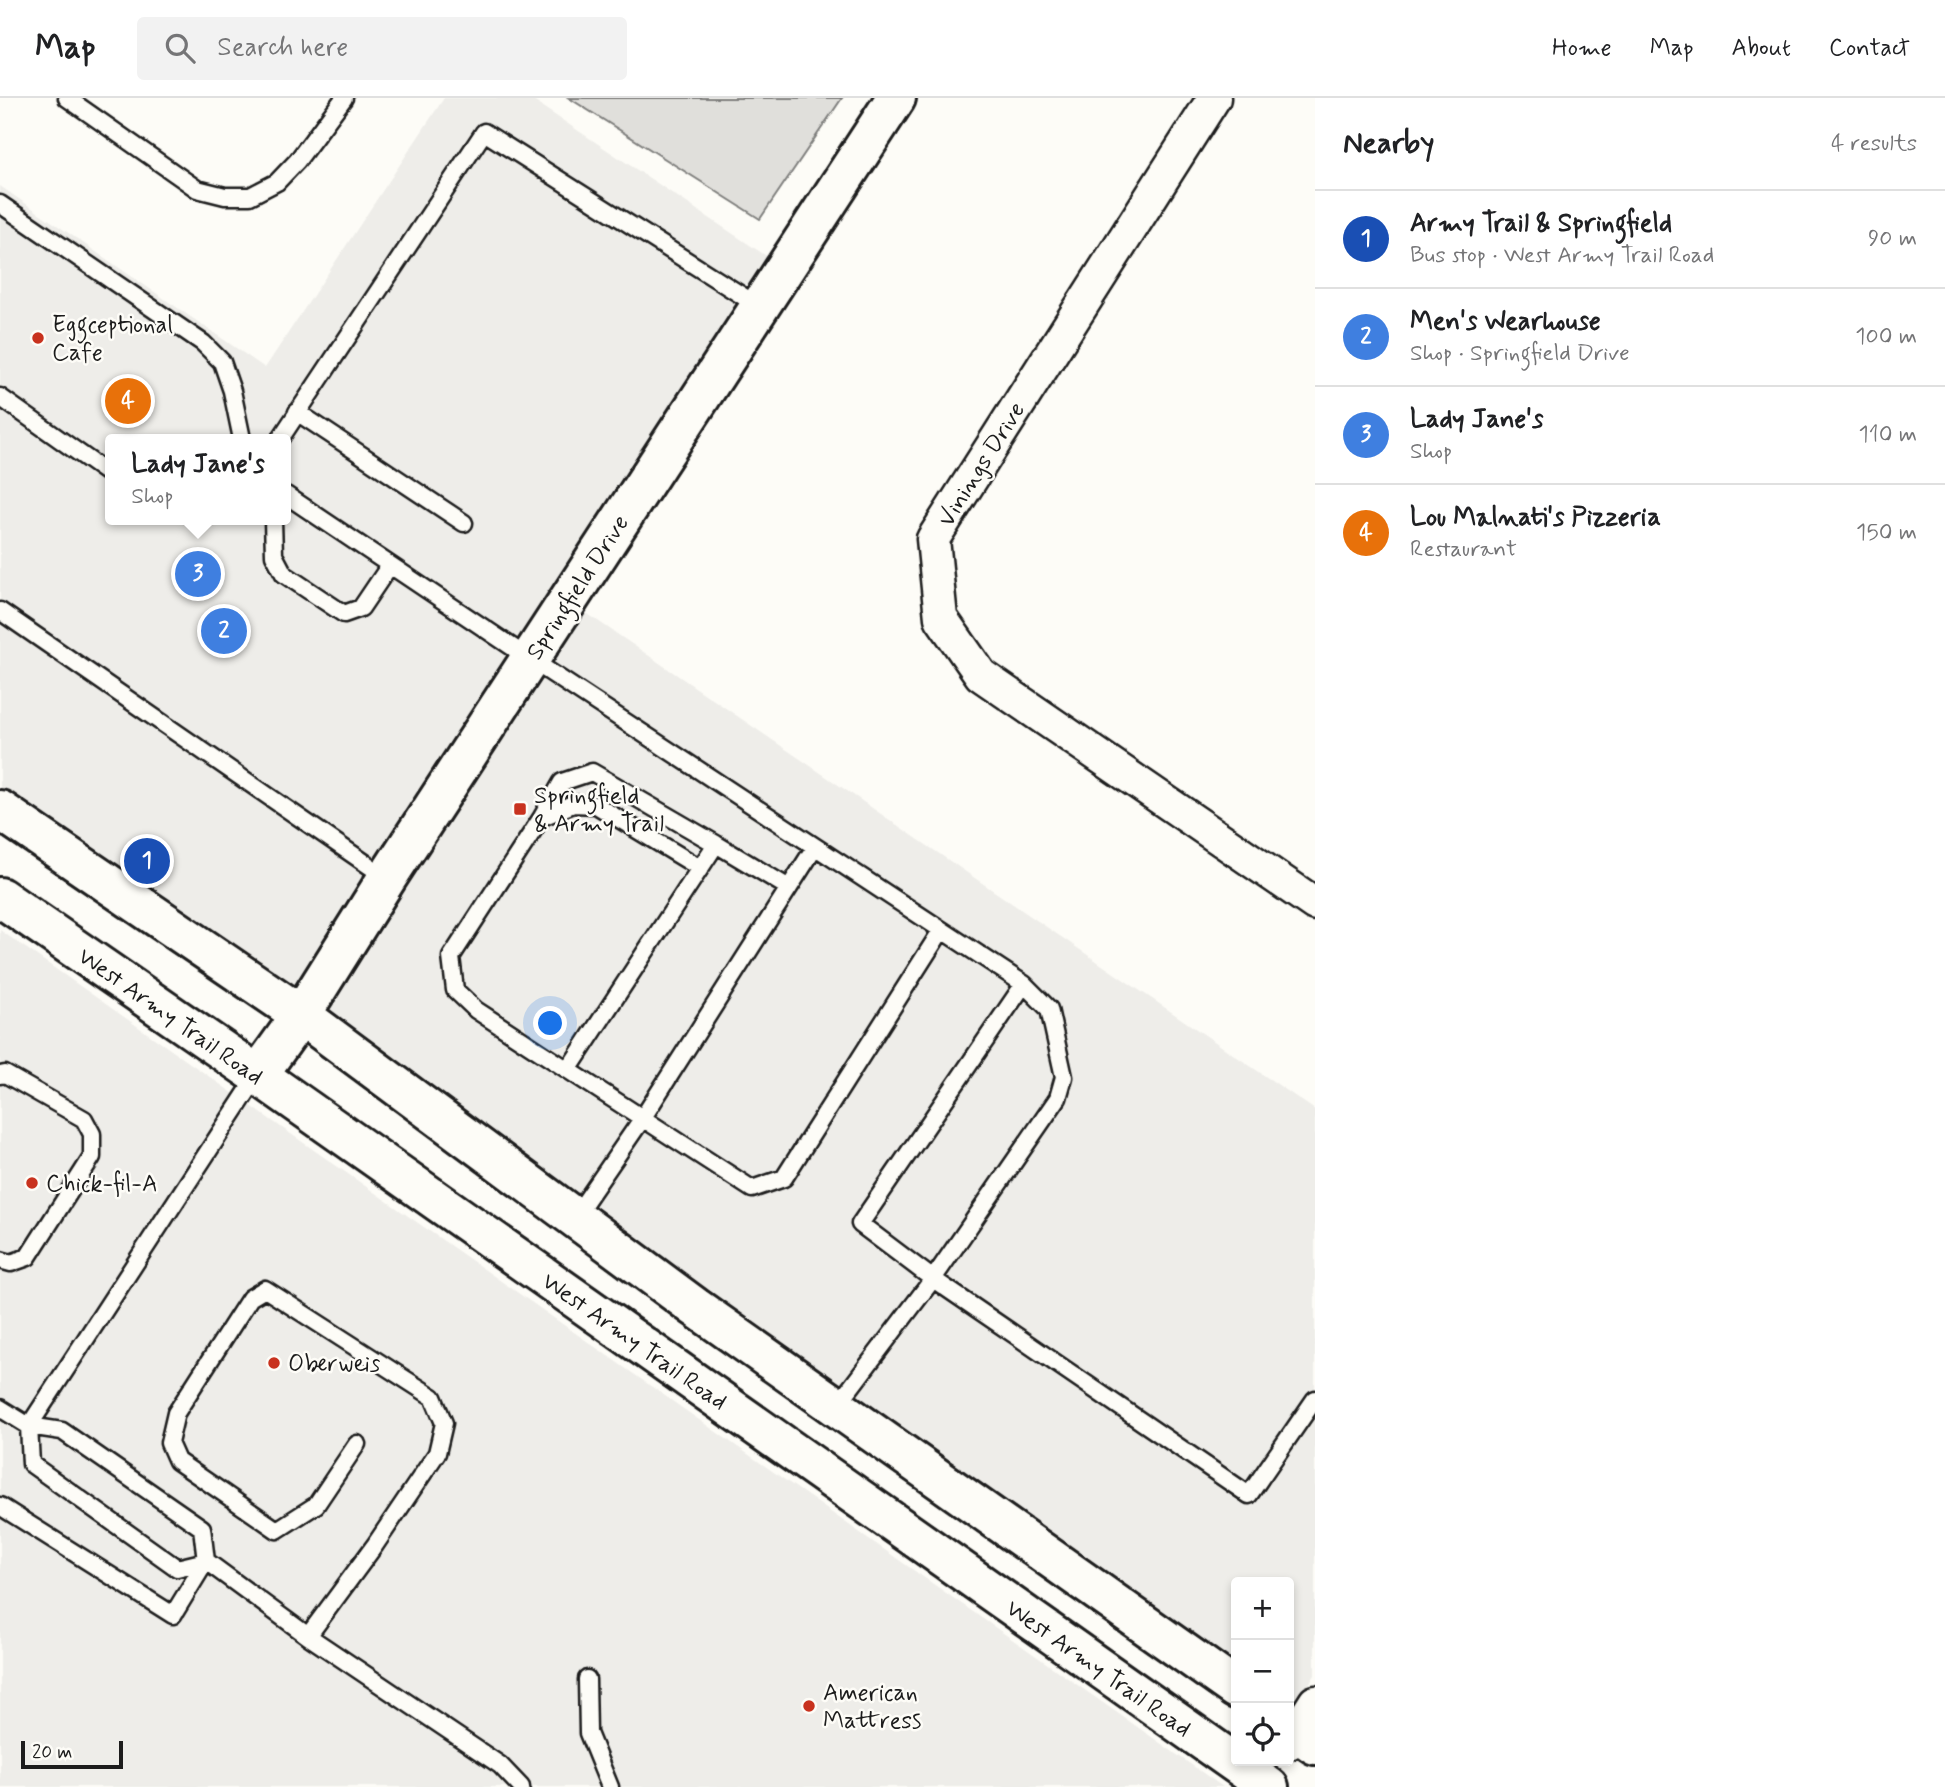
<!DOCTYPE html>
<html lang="en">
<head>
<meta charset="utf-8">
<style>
  :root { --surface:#fff; --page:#f2f2f2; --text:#202124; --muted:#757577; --line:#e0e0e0; --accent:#c8321e }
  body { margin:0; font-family:Mynerve,sans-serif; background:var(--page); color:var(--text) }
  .controls { position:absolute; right:21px; bottom:21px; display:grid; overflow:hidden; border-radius:7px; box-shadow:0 4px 10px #0003 }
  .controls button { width:63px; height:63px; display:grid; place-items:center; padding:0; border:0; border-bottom:2px solid var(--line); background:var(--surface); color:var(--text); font:35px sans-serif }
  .scale { position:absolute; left:21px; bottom:18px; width:102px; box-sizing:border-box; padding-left:7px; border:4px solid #1c1c1c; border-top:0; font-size:19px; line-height:24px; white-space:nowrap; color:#1c1c1c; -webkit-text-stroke:5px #fdfcf7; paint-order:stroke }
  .you { position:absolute; left:551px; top:926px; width:24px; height:24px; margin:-18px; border:5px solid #fff; border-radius:50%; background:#1a73e8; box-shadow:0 0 0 10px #1a73e833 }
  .badge { display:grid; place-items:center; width:46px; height:46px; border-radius:50%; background:var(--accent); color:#fff; font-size:23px; font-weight:700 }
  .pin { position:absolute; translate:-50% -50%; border:4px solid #fff; box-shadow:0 2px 7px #0006 }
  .popup { position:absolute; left:105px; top:336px; width:186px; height:91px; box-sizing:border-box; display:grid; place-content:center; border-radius:7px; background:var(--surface); filter:drop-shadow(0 2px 5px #0005); font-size:23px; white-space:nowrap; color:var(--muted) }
  .popup b { font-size:26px; color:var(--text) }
  .popup::after { content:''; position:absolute; left:50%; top:100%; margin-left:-14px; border:14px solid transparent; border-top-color:var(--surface) }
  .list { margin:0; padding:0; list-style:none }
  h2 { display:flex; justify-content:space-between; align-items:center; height:91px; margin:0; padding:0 28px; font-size:30px }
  h2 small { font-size:23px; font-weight:400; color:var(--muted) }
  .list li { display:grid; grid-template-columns:46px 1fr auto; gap:21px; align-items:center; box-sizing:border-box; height:98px; padding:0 28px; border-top:2px solid var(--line) }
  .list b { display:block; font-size:26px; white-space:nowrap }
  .list p { margin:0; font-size:23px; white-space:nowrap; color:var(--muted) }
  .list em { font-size:23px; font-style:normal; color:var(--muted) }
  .icon { flex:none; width:38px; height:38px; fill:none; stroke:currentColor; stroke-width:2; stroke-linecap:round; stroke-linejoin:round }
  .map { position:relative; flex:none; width:1315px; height:1689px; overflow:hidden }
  header { display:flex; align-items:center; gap:42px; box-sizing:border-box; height:98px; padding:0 35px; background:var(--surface); border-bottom:2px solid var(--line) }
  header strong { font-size:33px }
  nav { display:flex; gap:38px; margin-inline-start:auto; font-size:24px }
  .search { width:490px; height:63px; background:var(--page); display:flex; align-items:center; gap:18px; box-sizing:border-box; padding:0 24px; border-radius:7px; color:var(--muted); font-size:26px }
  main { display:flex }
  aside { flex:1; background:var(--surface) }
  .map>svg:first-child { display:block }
</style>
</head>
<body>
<header>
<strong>Map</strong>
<div class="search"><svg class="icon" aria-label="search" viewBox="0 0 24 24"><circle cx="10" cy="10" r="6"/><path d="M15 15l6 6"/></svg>Search here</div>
<nav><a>Home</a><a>Map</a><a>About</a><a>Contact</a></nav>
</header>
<main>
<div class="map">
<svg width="1315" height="1689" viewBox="0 0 1315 1689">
  <rect width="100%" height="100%" fill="#fdfcf7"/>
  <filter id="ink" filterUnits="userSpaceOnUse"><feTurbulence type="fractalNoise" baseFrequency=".0143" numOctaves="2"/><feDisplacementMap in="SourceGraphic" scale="14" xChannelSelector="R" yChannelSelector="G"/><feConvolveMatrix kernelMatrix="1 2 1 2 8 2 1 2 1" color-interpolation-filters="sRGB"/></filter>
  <g filter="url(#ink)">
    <path fill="#eeede9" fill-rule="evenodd" d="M 444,0 L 529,0 L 774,163 L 291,898 L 0,698 L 0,88 L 265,270 ZM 110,341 L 286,341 L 286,422 L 110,422 Z
      M 576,508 L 1315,1012 L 1315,1577 L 1292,1613 L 1289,1611 L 1289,1484 L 1236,1484 L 1236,1573 L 314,917 Z
      M 0,832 L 1223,1689 L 0,1689 Z"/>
    <path fill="#e0dfdb" stroke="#7e7e7c" stroke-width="2" d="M 569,0 L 842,0 L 760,121 Z"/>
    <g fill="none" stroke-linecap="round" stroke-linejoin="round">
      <g stroke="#1c1c1c" stroke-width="21">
        <path id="lane" d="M 67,0 L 197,91 L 225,98 L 250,98 L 277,84 L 297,63 L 344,0
          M 0,106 L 203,245 L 222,264 L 232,293 L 242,341
          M 0,299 L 110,377
          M 297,314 L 464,425
          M 280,341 L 484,34 L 760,209
          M 286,397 L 530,561 L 1024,886 L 1049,911 L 1064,979 L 1058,1000 L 933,1181 L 836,1309
          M 273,422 L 274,457 L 284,476 L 344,516 L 361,510 L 390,467
          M 0,513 L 387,780
          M 542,719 L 573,706 L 596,707 L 700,770
          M 789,790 L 716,746 L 568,972 L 752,1091 L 784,1080 L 941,833
          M 1024,886 L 860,1126 L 933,1181 L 1249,1397 L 1315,1301
          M 568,972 L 476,912 L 455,892 L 451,859 L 542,719 L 562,684 L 592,674 L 716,746
          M 0,977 L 5,976 L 84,1021 L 92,1036 L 92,1059 L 28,1159 L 11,1165 L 0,1162
          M 258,977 L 29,1328 L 31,1366 L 177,1470 L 206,1463 L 308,1538 L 500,1667 L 521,1689
          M 574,1120 L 642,1021 L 815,749
          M 0,1310 L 29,1328 L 62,1333 L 202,1430 L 206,1463 L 173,1517 L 0,1408
          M 308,1538 L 375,1447 L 437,1355 L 444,1325 L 433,1299 L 265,1191 L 250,1200 L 176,1315 L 169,1345 L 177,1363 L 277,1432 L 316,1407 L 357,1346
          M 587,1581 L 588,1635 L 610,1689"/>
      </g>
      <g stroke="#1c1c1c" stroke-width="37">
        <path id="street" d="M 1214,0 L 933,441 L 941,520 L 981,577 L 1315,806
          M 1289,1645 L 1315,1604"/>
      </g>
      <g stroke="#1c1c1c" stroke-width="44">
        <path id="secondary" d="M 0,712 L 301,917 L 695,1209 L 1236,1591
          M 0,799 L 258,977 L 1269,1689
          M 258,977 L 301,917 L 387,780 L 896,0
          M 1289,1629 L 1315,1647"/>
      </g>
      <use href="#lane" stroke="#fdfcf7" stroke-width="16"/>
      <use href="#street" stroke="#fdfcf7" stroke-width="32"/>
      <use href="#secondary" stroke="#fdfcf7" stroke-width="38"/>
    </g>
  </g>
  <g fill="#c8321e" stroke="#fdfcf7" stroke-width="2.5">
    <circle cx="38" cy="240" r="7"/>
    <rect x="513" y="704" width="14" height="14" rx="3.5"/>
    <circle cx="32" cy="1085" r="7"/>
    <circle cx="274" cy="1265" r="7"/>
    <circle cx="809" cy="1608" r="7"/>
  </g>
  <g text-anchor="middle" stroke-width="5" stroke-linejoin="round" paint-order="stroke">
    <g font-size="24" fill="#1c1c1c" stroke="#fdfcf7" text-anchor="start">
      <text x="52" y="234">Eggceptional<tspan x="52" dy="28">Cafe</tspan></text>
      <text x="534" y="705">Springfield<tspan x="534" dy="28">&amp; Army Trail</tspan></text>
      <text x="46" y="1093">Chick-fil-A</text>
      <text x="288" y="1273">Oberweis</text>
      <text x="823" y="1602">American<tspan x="823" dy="28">Mattress</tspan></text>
    </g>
    <g font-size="24" fill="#1c1c1c" stroke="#fdfcf7">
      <text transform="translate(981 366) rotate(-58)" y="8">Vinings Drive</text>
      <text transform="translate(577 489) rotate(-57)" y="8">Springfield Drive</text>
      <text transform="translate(171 918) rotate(35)" y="8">West Army Trail Road</text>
      <text transform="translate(635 1243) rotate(35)" y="8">West Army Trail Road</text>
      <text transform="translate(1099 1570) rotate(35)" y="8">West Army Trail Road</text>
    </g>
  </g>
</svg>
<div class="controls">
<button>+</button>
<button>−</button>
<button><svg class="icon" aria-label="locate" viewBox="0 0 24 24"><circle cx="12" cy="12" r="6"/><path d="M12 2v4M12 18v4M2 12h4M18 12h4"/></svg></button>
</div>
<div class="scale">20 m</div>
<div class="you"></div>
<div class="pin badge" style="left:147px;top:763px;background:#1a4fb4">1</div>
<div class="pin badge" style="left:224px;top:533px;background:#3f7fe0">2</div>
<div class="pin badge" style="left:198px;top:476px;background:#3f7fe0">3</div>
<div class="popup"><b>Lady Jane's</b>Shop</div>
<div class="pin badge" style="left:128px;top:303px;background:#e8710a">4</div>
</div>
<aside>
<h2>Nearby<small>4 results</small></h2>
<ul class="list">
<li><span class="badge" style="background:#1a4fb4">1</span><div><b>Army Trail &amp; Springfield</b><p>Bus stop · West Army Trail Road</p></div><em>90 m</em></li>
<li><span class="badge" style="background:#3f7fe0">2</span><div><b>Men's Wearhouse</b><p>Shop · Springfield Drive</p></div><em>100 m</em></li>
<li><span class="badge" style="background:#3f7fe0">3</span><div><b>Lady Jane's</b><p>Shop</p></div><em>110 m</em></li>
<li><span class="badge" style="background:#e8710a">4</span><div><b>Lou Malnati's Pizzeria</b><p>Restaurant</p></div><em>150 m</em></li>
</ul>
</aside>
</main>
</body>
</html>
